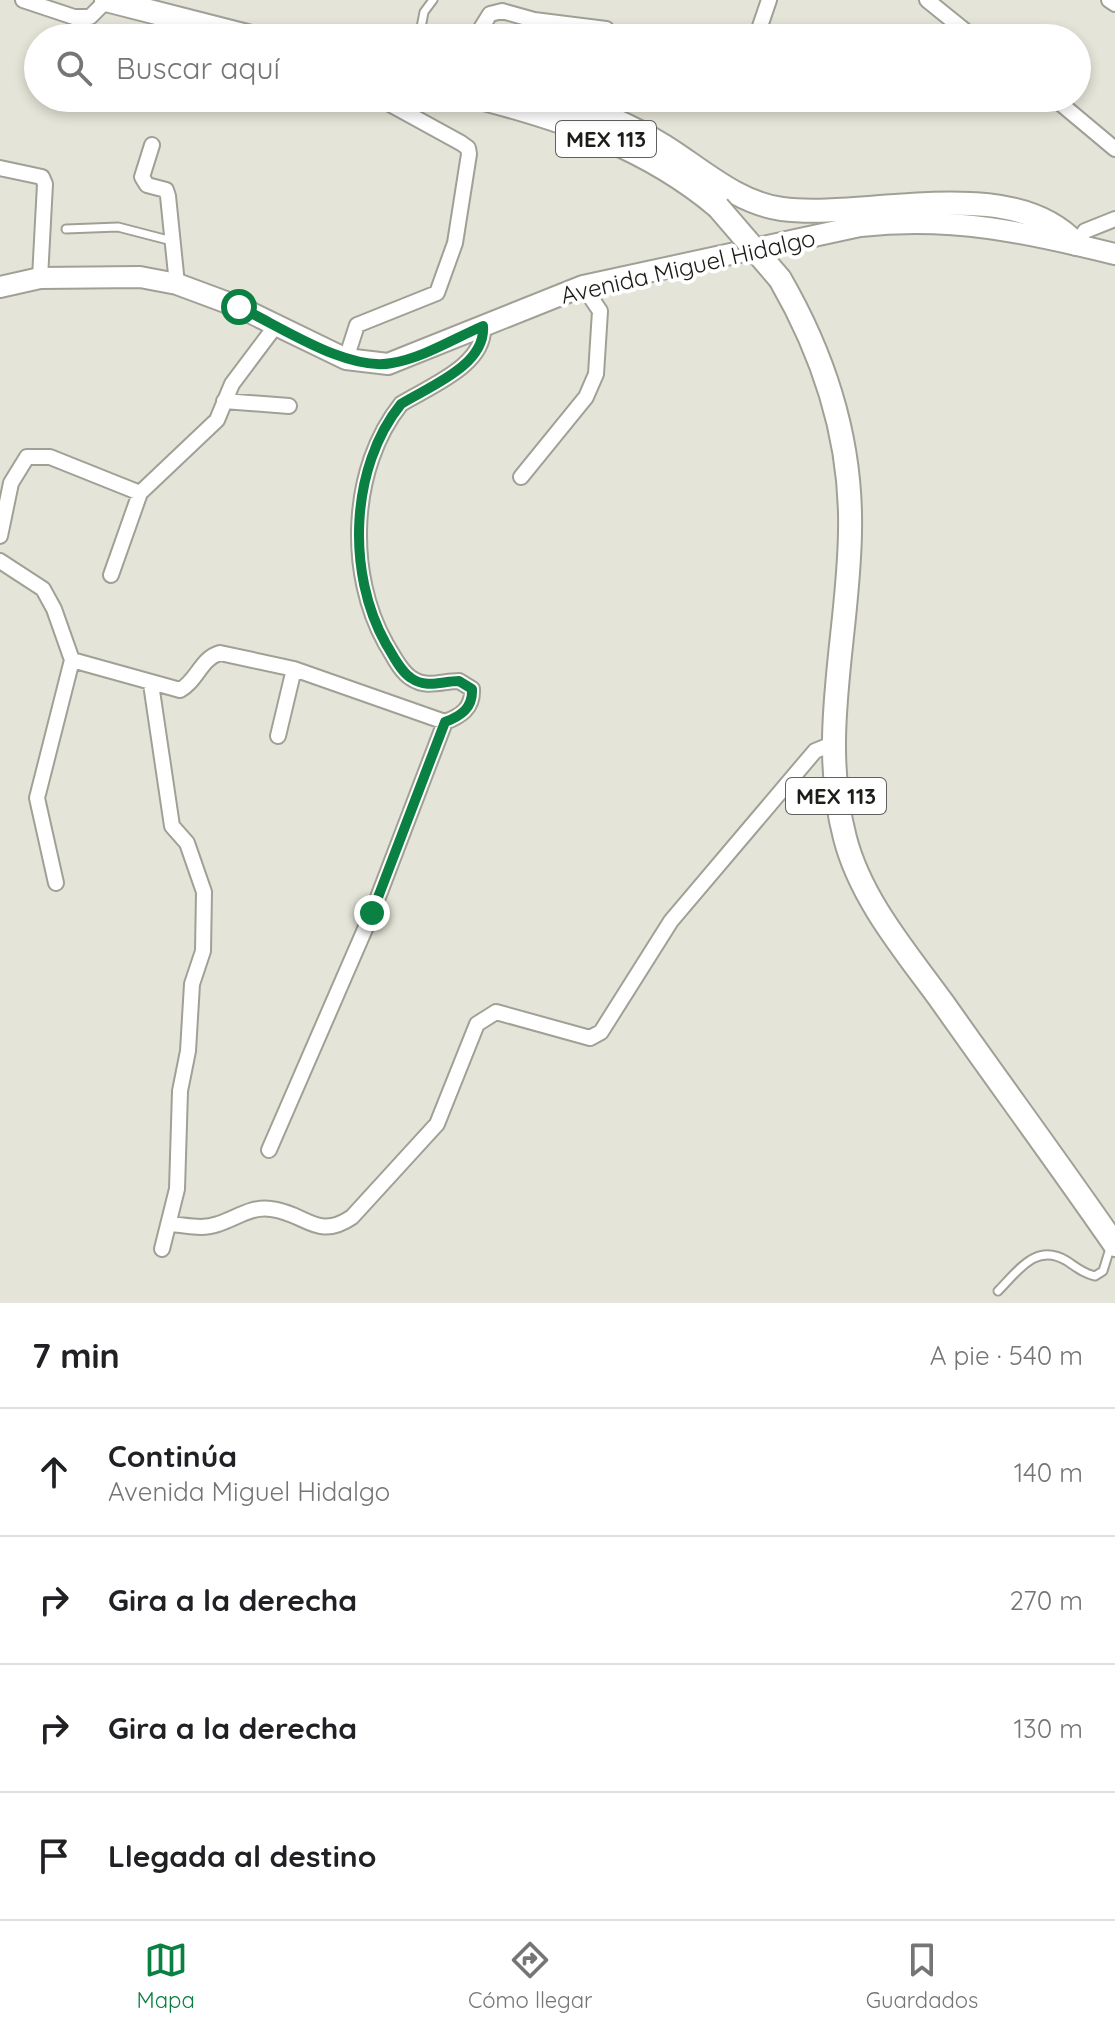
<!DOCTYPE html>
<html lang="es">
<head>
<meta charset="utf-8">
<style>
  :root { --surface:#fff; --page:#f2f2f2; --text:#202124; --muted:#757577; --line:#e0e0e0; --accent:#0b8043 }
  body { margin:0; font-family:Quicksand,sans-serif; background:var(--page); color:var(--text) }
  .stop { position:absolute; width:24px; height:24px; margin:-18px; border:6px solid #0b8043; border-radius:50%; background:#fff }
  .stop.end { background:#0b8043; border-color:#fff; box-shadow:0 2px 8px #0008 }
  .list { margin:0; padding:0; list-style:none }
  h2 { display:flex; justify-content:space-between; align-items:center; height:104px; margin:0; padding:0 32px; font-size:34px }
  h2 small { font-size:26px; font-weight:400; color:var(--muted) }
  .list li { display:grid; grid-template-columns:52px 1fr auto; gap:24px; align-items:center; box-sizing:border-box; height:128px; padding:0 32px; border-top:2px solid var(--line) }
  .list b { display:block; font-size:30px; white-space:nowrap }
  .list p { margin:0; font-size:26px; white-space:nowrap; color:var(--muted) }
  .list em { font-size:26px; font-style:normal; color:var(--muted) }
  .icon { flex:none; width:44px; height:44px; fill:none; stroke:currentColor; stroke-width:2; stroke-linecap:round; stroke-linejoin:round }
  .map { position:relative; flex:none; width:1115px; height:1303px; overflow:hidden }
  .search { position:absolute; background:var(--surface); box-shadow:0 4px 12px #0003; left:24px; right:24px; top:24px; height:88px; display:flex; align-items:center; gap:20px; box-sizing:border-box; padding:0 28px; border-radius:44px; color:var(--muted); font-size:30px }
  .sheet { height:616px; background:var(--surface) }
  nav { display:flex; justify-content:space-around; align-items:center; box-sizing:border-box; height:112px; border-top:2px solid var(--line); background:var(--surface); font-size:22px; color:var(--muted) }
  nav a { display:grid; justify-items:center; gap:4px }
  nav .on { color:var(--accent) }
  .map>svg:first-child { display:block }
</style>
</head>
<body>
<div class="map">
<svg width="1115" height="1303" viewBox="0 0 1115 1303">
  <rect width="100%" height="100%" fill="#e4e4d8"/>
  <g fill="none" stroke-linecap="round" stroke-linejoin="round">
    <g stroke="#a0a096" stroke-width="11">
      <path id="service" d="M 419,38 L 424,12 L 433,0
        M 66,229 L 118,227 L 172,241
        M 998,1291 C 1018,1271 1036,1242 1067,1261 C 1076,1267 1084,1274 1095,1276 L 1103,1271 L 1111,1245"/>
    </g>
    <g stroke="#a0a096" stroke-width="18">
      <path id="minor" d="M 23,0 L 74,17 L 90,17 L 107,0
        M 927,0 L 974,38
        M 1109,0 L 1115,4
        M 475,38 L 490,14 L 502,11 L 534,20 L 606,29 L 608,38
        M 756,38 L 769,0
        M 1054,98 L 1115,149
        M 152,145 L 142,177 L 147,185 L 166,190 L 168,196 L 177,284
        M 0,168 L 42,177 L 45,184 L 40,278
        M 1076,244 L 1085,231 L 1115,219
        M 346,359 L 357,325 L 437,293 L 455,243 L 469,154 L 468,148 L 461,143 L 379,98
        M 224,401 L 289,406
        M 521,477 L 586,397 L 596,374 L 600,311 L 583,286
        M 0,536 L 11,483 L 27,457 L 50,457 L 140,493 L 217,420 L 232,384 L 277,324
        M 0,561 L 43,589 L 54,609 L 72,660 L 180,690 C 197,681 201,658 220,653 L 294,669 L 445,722 C 461,716 473,708 472,689 L 459,681 C 442,681 427,689 411,678 C 400,671 393,655 386,644 C 346,573 350,468 401,404 C 430,386 486,365 483,326
        M 111,575 L 140,493
        M 151,684 L 172,826 L 187,843 L 204,892 L 203,951 L 192,984 L 188,1051 L 180,1091 L 177,1189 L 162,1249
        M 278,736 L 294,669
        M 56,883 L 37,798 L 72,660
        M 269,1150 L 372,913 L 445,722
        M 169,1224 C 186,1225 202,1230 218,1224 C 237,1218 251,1206 271,1209 C 306,1213 317,1241 352,1217 L 437,1124 L 477,1024 L 496,1012 L 590,1038 L 601,1032 L 671,921 L 815,751 L 832,744"/>
    </g>
    <g stroke="#a0a096" stroke-width="24">
      <path id="secondary" d="M 0,287 L 40,278 L 140,277 L 177,284 L 239,307 L 346,359 L 388,364 L 583,286 L 860,226 C 953,216 1025,232 1115,254"/>
    </g>
    <g stroke="#a0a096" stroke-width="26">
      <path id="primary" d="M 106,0 L 255,38
        M 480,98 C 568,121 648,148 718,207
        M 553,98 C 592,109 630,125 664,146 C 701,169 737,203 782,209 C 866,220 1011,172 1076,244
        M 780,279 C 825,357 852,440 850,531 C 849,634 818,736 845,838 C 861,900 906,952 943,1003 C 1000,1084 1059,1164 1115,1245"/>
    </g>
    <use href="#service" stroke="#fff" stroke-width="7"/>
    <use href="#minor" stroke="#fff" stroke-width="14"/>
    <use href="#secondary" stroke="#fff" stroke-width="20"/>
    <use href="#primary" stroke="#fff" stroke-width="22"/>
    <g stroke="#a0a096" stroke-width="26" stroke-linecap="butt">
      <path id="primary-bridge" d="M 718,207 L 780,279"/>
    </g>
    <use href="#primary-bridge" stroke="#fff" stroke-width="22"/>
  </g>
  <g fill="none" stroke-linecap="round" stroke-linejoin="round">
    <path stroke="#0b8043" stroke-width="10" d="M 239,307 C 280,326 347,372 392,363 C 423,358 455,338 483,326 C 486,365 430,386 401,404 C 350,467 346,573 386,644 C 393,655 400,671 411,678 C 427,689 442,681 459,681 L 472,689 C 473,708 461,716 445,722 L 372,913"/>
  </g>
  <g text-anchor="middle" stroke-width="8" stroke-linejoin="round" paint-order="stroke">
    <g fill="#fff" stroke="#60605d" stroke-width="2">
      <rect x="556" y="121" width="100" height="36" rx="6"/>
      <rect x="786" y="778" width="100" height="36" rx="6"/>
    </g>
    <g font-size="22" font-weight="bold" fill="#1c1c18">
      <text x="606" y="147">MEX 113</text>
      <text x="836" y="804">MEX 113</text>
    </g>
    <g font-size="24" fill="#1c1c18" stroke="#fff">
      <text transform="translate(688 267) rotate(-13)" y="8">Avenida Miguel Hidalgo</text>
    </g>
  </g>
</svg>
<div class="stop" style="left:239px;top:307px"></div>
<div class="stop end" style="left:372px;top:913px"></div>
<div class="search"><svg class="icon" aria-label="search" viewBox="0 0 24 24"><circle cx="10" cy="10" r="6"/><path d="M15 15l6 6"/></svg>Buscar aquí</div>
</div>
<section class="sheet">
<h2>7 min<small>A pie · 540 m</small></h2>
<ul class="list">
<li><svg class="icon" aria-label="ahead" viewBox="0 0 24 24"><path d="M12 20V5M6 11l6-6 6 6"/></svg><div><b>Continúa</b><p>Avenida Miguel Hidalgo</p></div><em>140 m</em></li>
<li><svg class="icon" aria-label="right" viewBox="0 0 24 24"><path d="M7 20v-9h11M14 6l5 5-5 5"/></svg><div><b>Gira a la derecha</b></div><em>270 m</em></li>
<li><svg class="icon" aria-label="right" viewBox="0 0 24 24"><path d="M7 20v-9h11M14 6l5 5-5 5"/></svg><div><b>Gira a la derecha</b></div><em>130 m</em></li>
<li><svg class="icon" aria-label="arrive" viewBox="0 0 24 24"><path d="M6 21V4h12l-3 4 3 4H6"/></svg><div><b>Llegada al destino</b></div></li>
</ul>
</section>
<nav>
<a class="on"><svg class="icon" aria-label="map" viewBox="0 0 24 24"><path d="M3 6l6-2 6 2 6-2v14l-6 2-6-2-6 2zM9 4v14M15 6v14"/></svg>Mapa</a>
<a><svg class="icon" aria-label="directions" viewBox="0 0 24 24"><path d="M12 3l9 9-9 9-9-9zM9 14v-3h6M13 9l2 2-2 2"/></svg>Cómo llegar</a>
<a><svg class="icon" aria-label="saved" viewBox="0 0 24 24"><path d="M7 4h10v16l-5-4-5 4z"/></svg>Guardados</a>
</nav>
</body>
</html>
